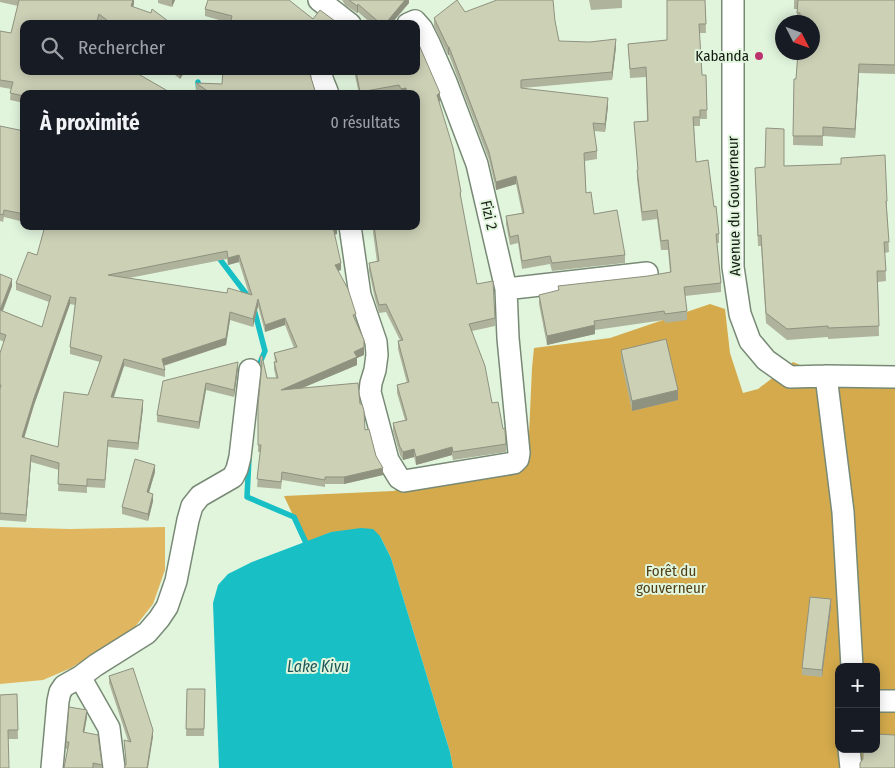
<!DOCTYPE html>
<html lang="fr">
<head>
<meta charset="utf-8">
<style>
  :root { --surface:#171b24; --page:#20242c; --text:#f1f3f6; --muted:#9ea1a6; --line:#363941 }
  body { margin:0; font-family:"Fira Sans Condensed",sans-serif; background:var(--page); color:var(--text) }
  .controls { position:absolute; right:15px; bottom:15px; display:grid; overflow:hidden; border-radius:10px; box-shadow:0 2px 12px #0003 }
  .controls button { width:45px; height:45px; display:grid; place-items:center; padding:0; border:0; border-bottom:1px solid var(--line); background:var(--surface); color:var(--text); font:25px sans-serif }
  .compass { position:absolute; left:775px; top:15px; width:45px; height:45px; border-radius:50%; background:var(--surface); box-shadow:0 2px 12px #0003; rotate:132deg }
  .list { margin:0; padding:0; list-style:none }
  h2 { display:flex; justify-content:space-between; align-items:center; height:65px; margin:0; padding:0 20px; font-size:21px }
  h2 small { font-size:16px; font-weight:400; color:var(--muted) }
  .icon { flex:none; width:28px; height:28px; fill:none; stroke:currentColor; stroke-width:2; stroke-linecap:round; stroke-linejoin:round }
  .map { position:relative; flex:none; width:895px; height:768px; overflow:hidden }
  .search { position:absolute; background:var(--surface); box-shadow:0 2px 12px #0003; left:20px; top:20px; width:400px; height:55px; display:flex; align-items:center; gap:12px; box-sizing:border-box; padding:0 18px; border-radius:10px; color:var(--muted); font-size:19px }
  .panel { position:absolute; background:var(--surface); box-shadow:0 2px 12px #0003; left:20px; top:90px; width:400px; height:140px; border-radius:10px }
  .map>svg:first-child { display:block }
</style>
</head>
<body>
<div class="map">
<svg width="895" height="768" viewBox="0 0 895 768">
  <rect width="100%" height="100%" fill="#e1f5dd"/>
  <path fill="#e0b760" d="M 0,527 L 70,529 L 165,527 L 165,570 L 153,604 L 131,632 L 71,668 L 43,680 L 0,684 Z"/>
  <path fill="#d4aa4c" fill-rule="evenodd" d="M 710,304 L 725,309 L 730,353 L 743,393 L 758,389 L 793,362 L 826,376 L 895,377 L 895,768 L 453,768 L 450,752 L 391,558 L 380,536 L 331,532 L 306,543 L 284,496 L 393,491 L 528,457 L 532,368 L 534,348 L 610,338 ZM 839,667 L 876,667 L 876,749 L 839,749 Z"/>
  <path fill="#18c0c5" d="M 361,528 L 373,529 L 380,536 L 391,558 L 450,752 L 453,768 L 219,768 L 213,603 L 218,585 L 228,574 L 252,562 L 331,532 Z"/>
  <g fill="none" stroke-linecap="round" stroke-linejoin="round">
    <path stroke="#18c0c5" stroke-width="5.5" d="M 198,82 L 199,94
      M 216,254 L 250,299
      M 254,309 L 265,351 L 256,372
      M 249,458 L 247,497 L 294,517 L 306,543"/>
    <g stroke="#788a75" stroke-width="24">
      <path id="minor" d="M 319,0 L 350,24
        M 733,0 L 733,267 L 740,314 L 750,341 L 766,360 L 790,377 L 826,376 L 895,377
        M 408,24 L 415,21 L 422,29 L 429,43 L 446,82 L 477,164 L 506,289 L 647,273
        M 322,71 C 320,78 326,87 328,94
        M 350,226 L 360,295 L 376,342 L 377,355 L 375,370 L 371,383 L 370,392 L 388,460 L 399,478 L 404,481 L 514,463 L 518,459 L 519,453 L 508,338 L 506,289
        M 826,376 L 843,512 L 852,667
        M 80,677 L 109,728 L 114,768
        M 876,701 L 895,701
        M 849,749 L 851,768
        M 52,768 L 58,701 L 60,692 L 64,686 L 80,677 L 96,665 L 147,633 L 159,619 L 167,607 L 176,581 L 188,520 L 192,506 L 200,496 L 233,477 L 237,469 L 240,457 L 250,370"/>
    </g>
    <use href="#minor" stroke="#fff" stroke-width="21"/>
  </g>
  <path fill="#afb39c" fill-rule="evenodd" d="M 0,0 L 134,0 L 133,7 L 172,24 L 102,24 L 99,21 L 24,24 L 24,103 L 10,100 L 11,89 L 0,87 L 0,31 L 11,33 L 18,6 L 0,2 Z
    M 158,0 L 175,0 L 172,7 L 158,3 Z
    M 342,0 L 409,0 L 409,3 L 391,24 L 372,24 L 358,12 L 357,13 L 345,5 Z
    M 589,0 L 622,0 L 622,8 L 591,10 Z
    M 705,0 L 706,33 L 699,33 L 702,75 L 706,75 L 707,119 L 700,119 L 700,126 L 694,126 L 696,162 L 714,207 L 719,234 L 719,243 L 717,243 L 721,283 L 721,292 L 685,296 L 687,311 L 687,320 L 665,323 L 664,320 L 595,330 L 595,334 L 547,345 L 539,304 L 539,295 L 558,291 L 558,286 L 648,276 L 670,272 L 668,250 L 661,250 L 657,219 L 642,221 L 637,179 L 637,170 L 638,170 L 634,122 L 647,121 L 646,77 L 630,78 L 628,44 L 667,40 Z
    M 794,0 L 895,0 L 895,74 L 859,73 L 855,138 L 823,136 L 823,146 L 793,145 L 794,79 L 796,79 L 800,22 L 797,22 L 797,9 L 794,9 Z
    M 205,9 L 313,19 L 230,23 L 205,16 Z
    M 465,12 L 555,21 L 559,41 L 616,47 L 612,80 L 522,88 L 608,106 L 605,132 L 594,131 L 597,151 L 597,159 L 585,161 L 586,193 L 594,214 L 625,255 L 625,263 L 552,271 L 550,264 L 522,269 L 518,243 L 510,245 L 506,224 L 506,216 L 522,213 L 516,184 L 496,190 L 489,160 L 449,55 L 448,55 L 434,26 L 434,18 Z
    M 170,71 L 185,71 L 180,79 Z
    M 354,71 L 416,71 L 440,101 L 439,102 L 461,192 L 461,200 L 477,284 L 495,318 L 495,326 L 472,331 L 492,403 L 506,444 L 506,452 L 453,460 L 452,455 L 416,465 L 414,457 L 403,460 L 400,455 L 393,431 L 393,423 L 405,420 L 397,393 L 397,385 L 407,383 L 398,349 L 398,341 L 400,340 L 386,312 L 379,313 L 375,299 L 369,271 L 369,263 L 377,262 L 373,232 L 373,226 L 416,226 L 416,94 L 400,94 L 399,93 L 393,94 L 359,94 Z
    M 196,83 L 316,94 L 202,94 L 196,90 Z
    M 0,128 L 24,131 L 24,222 L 4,217 L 3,222 L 0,221 Z
    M 784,166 L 887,201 L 887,211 L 889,252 L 885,253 L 886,281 L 878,282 L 879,336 L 828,339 L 828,337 L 787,340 L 766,323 L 761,246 L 758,246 L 755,168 Z
    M 334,234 L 341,270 L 338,271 L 356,321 L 364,355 L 357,358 L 357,365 L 302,388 L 360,404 L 365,430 L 376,456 L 383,475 L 344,484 L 325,484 L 325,487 L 282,480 L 281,489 L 257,487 L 260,452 L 258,452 L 258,405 L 262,369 L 260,364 L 260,356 L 267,378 L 276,378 L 274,369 L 274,362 L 275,362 L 274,353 L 294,348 L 285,325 L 265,332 L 258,306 L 253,327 L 230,320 L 226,345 L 164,366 L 165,370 L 165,377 L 124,366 L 114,397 L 143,408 L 138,450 L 108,447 L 105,488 L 87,487 L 87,493 L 58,491 L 59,470 L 31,462 L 26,522 L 0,520 L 0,353 L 4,342 L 0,340 L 0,274 L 12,286 L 3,311 L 42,327 L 49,302 L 16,290 L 16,283 L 37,255 L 337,234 ZM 227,259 L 228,265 L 239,262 L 249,294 L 227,293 L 129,278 ZM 70,304 L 75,305 L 70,347 L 70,354 L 100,362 L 88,395 L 58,447 L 24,438 L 34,405 Z
    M 621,350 L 678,400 L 632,411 L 621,360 Z
    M 238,369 L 234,397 L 206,390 L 199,429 L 157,422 L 157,415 L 163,381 Z
    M 155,472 L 149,492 L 153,501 L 148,521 L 122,514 L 122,507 Z
    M 831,606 L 822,677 L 802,675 L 802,668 Z
    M 109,676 L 153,737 L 126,765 L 124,740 L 128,741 L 109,683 Z
    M 187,689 L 205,689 L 204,736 L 186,736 Z
    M 17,694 L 18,739 L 8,739 L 0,695 Z
    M 87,717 L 84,732 L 102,765 L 102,768 L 64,768 L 68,749 L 66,749 L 66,742 Z"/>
  <path fill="#8f927f" d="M 133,0 L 134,0 L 134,4 L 131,13 L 131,6 Z
    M 172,0 L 175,0 L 172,7 Z
    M 405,0 L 409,0 L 409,3 L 391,24 L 385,24 Z
    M 358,4 L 358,12 L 357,13 L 357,6 Z
    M 616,39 L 616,47 L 612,80 L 612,72 Z
    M 448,47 L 449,47 L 449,55 L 448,55 Z
    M 859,64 L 859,73 L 855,138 L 855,129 Z
    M 180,71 L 185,71 L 180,79 Z
    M 406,88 L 406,94 L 401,94 L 401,89 Z
    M 440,93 L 440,101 L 437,103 L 437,95 Z
    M 608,98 L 608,106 L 605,132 L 605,124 Z
    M 516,176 L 516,184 L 496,190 L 496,182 Z
    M 337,226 L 337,234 L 333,235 L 333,227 Z
    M 239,255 L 239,262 L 228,265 L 228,258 Z
    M 341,263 L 341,270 L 335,272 L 335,265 Z
    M 12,279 L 12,286 L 0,317 L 0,310 Z
    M 70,297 L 70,304 L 34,405 L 22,445 L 22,437 L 34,398 Z
    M 258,299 L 258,306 L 253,327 L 253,319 Z
    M 230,312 L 230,320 L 226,345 L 162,366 L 162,359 Z
    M 285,318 L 285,325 L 265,332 L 265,325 Z
    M 595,325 L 595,334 L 547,345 L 547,336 Z
    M 364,347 L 364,355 L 357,358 L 357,365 L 281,397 L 281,390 L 354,352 Z
    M 124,359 L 124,366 L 111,404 L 111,397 Z
    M 238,362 L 238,369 L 234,397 L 234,390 Z
    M 206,383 L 206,390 L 199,429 L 199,422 Z
    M 678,390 L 678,400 L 632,411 L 632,401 Z
    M 143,400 L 143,408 L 138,450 L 138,443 Z
    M 452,447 L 452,455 L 416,465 L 416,457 Z
    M 414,449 L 414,457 L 403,460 L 403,452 Z
    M 31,455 L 31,462 L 26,522 L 26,515 Z
    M 155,465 L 155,472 L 147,499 L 147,492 Z
    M 383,468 L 383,475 L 344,484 L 344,477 Z
    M 153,494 L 153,501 L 148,521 L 148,514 Z
    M 831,599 L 831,606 L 822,677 L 822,670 Z
    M 87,710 L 87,717 L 83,739 L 83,732 Z
    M 153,730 L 153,737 L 148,768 L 147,768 Z"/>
  <path fill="#ccd0b5" stroke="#8f927f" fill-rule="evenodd" d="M 19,0 L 133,0 L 131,6 L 151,13 L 152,9 L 172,24 L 112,24 L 99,14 L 96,24 L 24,24 L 24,71 L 133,71 L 173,94 L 24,94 L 24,96 L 10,93 L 13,82 L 0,80 L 0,31 L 11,33 Z
    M 208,0 L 289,0 L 313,19 L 320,10 L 339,24 L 230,24 L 232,16 L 205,9 Z
    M 349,0 L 405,0 L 385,24 L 381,24 L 358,4 L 357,6 Z
    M 457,0 L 465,12 L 497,0 L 553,0 L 555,21 L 559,41 L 590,42 L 616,39 L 612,72 L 521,80 L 521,88 L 608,98 L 605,124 L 593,123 L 597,151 L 584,153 L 586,193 L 591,192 L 594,214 L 617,210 L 625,255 L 552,263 L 550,256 L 522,261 L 518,235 L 510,237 L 506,216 L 524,213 L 516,176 L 496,182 L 489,152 L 449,47 L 448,47 L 434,18 Z
    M 667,0 L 705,0 L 706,24 L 699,24 L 702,75 L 706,75 L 707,110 L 700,110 L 700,117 L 693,117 L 696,162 L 708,160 L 714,207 L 716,206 L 719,234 L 716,234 L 721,283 L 684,287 L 687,311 L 665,314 L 664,311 L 594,321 L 595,325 L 547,336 L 539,295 L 559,290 L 558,286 L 648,276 L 671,272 L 668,240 L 661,241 L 657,210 L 642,212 L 637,170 L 638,170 L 634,122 L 648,121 L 646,67 L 630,69 L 628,44 L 667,40 Z
    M 798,0 L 895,0 L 895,65 L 859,64 L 855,129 L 823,127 L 823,136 L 793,136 L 794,79 L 796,79 L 798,52 L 812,52 L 812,22 L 800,22 L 800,13 L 797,13 Z
    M 416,38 L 440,93 L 437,95 L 453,148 L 461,192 L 460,193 L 477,284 L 493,281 L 495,318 L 469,324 L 485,366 L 492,403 L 498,402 L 503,429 L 505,428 L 505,431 L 506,444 L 453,452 L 452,447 L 416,457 L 414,449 L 403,452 L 400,447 L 393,423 L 407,420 L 397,385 L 409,382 L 398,341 L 403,340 L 386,304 L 379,305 L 375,291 L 369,263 L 379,261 L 374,226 L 416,226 L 416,94 L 407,94 L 406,88 L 401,89 L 399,85 L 360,92 L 356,71 L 416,71 Z
    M 223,71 L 309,71 L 316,94 L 212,94 L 196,83 L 222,84 Z
    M 0,126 L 24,131 L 24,214 L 4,210 L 3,215 L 0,214 Z
    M 766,128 L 784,129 L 784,166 L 841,164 L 841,158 L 885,155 L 887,201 L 886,201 L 889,242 L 884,242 L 886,271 L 877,271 L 879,326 L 828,328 L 828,326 L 787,329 L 766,313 L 761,235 L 758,236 L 755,168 L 765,167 Z
    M 45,226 L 337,226 L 333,227 L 341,263 L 335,265 L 348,289 L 356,314 L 353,315 L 364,340 L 364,347 L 354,352 L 357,357 L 281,390 L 358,383 L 360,404 L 362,404 L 364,411 L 365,430 L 369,429 L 376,456 L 383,468 L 344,477 L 325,477 L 325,480 L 282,472 L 281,482 L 257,479 L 261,445 L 258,445 L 258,405 L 262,364 L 260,356 L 262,356 L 267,378 L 278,378 L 274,362 L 277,362 L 274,353 L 297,347 L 285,318 L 265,325 L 258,299 L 253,319 L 230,312 L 226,338 L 162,359 L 165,370 L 124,359 L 111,397 L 143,400 L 138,443 L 108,440 L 105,480 L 87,479 L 87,486 L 58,484 L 59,463 L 31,455 L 26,515 L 0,513 L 0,389 L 1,385 L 0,385 L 0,353 L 6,335 L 0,333 L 0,274 L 12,279 L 0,310 L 42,327 L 51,296 L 16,283 L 28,252 L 37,255 ZM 227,251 L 228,258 L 239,255 L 252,295 L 228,288 L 227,293 L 108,275 ZM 70,297 L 76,298 L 70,347 L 102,356 L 88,395 L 64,392 L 58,447 L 22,437 L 34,398 Z
    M 666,339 L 678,390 L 632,401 L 621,350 Z
    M 238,362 L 234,390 L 206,383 L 199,422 L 157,415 L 163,381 Z
    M 135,459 L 155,465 L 147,492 L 153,494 L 148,514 L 122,507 Z
    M 810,597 L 831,599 L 822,670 L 802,668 Z
    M 133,668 L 153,730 L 147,768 L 124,768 L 126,765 L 126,760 L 124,740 L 131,742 L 109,676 Z
    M 187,689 L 205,689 L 204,729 L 186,729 Z
    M 17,694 L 18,730 L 8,730 L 9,768 L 0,768 L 0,695 Z
    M 69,707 L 87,710 L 83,732 L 98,735 L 102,765 L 93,763 L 93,768 L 64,768 L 69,742 L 66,742 Z
    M 876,734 L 895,735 L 895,768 L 860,768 L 860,763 L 863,759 L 863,749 L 876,749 Z"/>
  <circle fill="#bc326c" stroke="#e1f5dd" stroke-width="2" cx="759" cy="56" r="5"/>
  <g text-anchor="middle" stroke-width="4" stroke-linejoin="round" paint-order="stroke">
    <g font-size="15" fill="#141b13" stroke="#e1f5dd" text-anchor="end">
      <text x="749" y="61">Kabanda</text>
    </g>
    <g font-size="15" fill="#141b13" stroke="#e1f5dd">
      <text transform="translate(734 206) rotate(-91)" y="5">Avenue du Gouverneur</text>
      <text transform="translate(489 215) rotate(77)" y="5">Fizi 2</text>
    </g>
    <g font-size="15" fill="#503f17" stroke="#e1f5dd">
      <text x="671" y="576">Forêt du<tspan x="671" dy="17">gouverneur</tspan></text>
    </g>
    <g font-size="16" font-style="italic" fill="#1b5759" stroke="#e1f5dd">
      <text x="318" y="672">Lake Kivu</text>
    </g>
  </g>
</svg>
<div class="controls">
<button>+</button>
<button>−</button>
</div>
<svg class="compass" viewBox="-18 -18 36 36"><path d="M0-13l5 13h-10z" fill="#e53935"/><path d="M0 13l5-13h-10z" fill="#9ea1a6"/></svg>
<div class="search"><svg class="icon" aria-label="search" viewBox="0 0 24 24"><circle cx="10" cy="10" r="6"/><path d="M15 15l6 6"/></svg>Rechercher</div>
<section class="panel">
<h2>À proximité<small>0 résultats</small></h2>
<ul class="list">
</ul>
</section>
</div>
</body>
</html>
